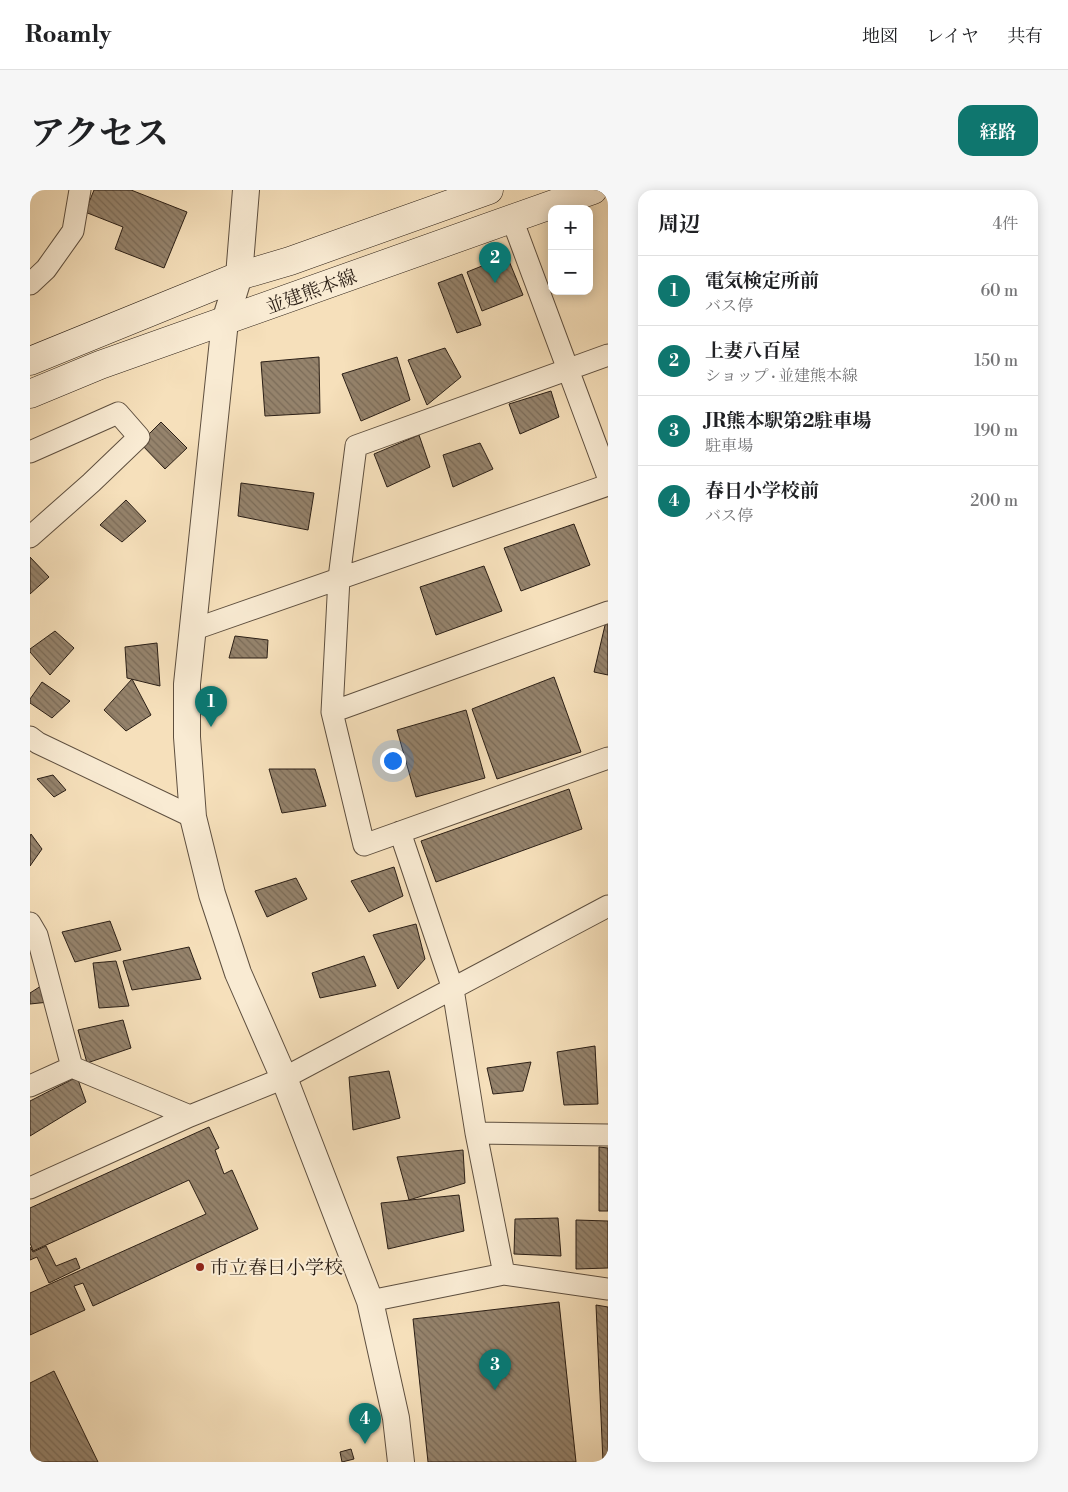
<!DOCTYPE html>
<html lang="ja">
<head>
<meta charset="utf-8">
<style>
  :root { --surface:#fff; --page:#f6f6f6; --text:#202124; --muted:#757577; --line:#e0e0e0; --accent:#0f766e }
  body { margin:0; font-family:"Libre Bodoni","Noto Serif JP",serif; background:var(--page); color:var(--text) }
  .controls { position:absolute; right:15px; top:15px; display:grid; overflow:hidden; border-radius:10px; box-shadow:0 2px 12px #0003 }
  .controls button { width:45px; height:45px; display:grid; place-items:center; padding:0; border:0; border-bottom:1px solid var(--line); background:var(--surface); color:var(--text); font:25px sans-serif }
  .you { position:absolute; left:362px; top:570px; width:18px; height:18px; margin:-12px; border:4px solid #fff; border-radius:50%; background:#1a73e8; box-shadow:0 0 0 8px #1a73e833 }
  .badge { display:grid; place-items:center; width:32px; height:32px; border-radius:50%; background:var(--accent); color:#fff; font-size:16px; font-weight:700 }
  .pin { position:absolute; translate:-50% -41px; filter:drop-shadow(0 1px 2px #0008) }
  .pin::after { content:''; position:absolute; top:26px; width:18px; height:15px; background:inherit; clip-path:polygon(0 0,100% 0,50% 100%) }
  .list { margin:0; padding:0; list-style:none }
  h2 { display:flex; justify-content:space-between; align-items:center; height:65px; margin:0; padding:0 20px; font-size:21px }
  h2 small { font-size:16px; font-weight:400; color:var(--muted) }
  .list li { display:grid; grid-template-columns:32px 1fr auto; gap:15px; align-items:center; box-sizing:border-box; height:70px; padding:0 20px; border-top:1px solid var(--line) }
  .list b { display:block; font-size:19px; white-space:nowrap }
  .list p { margin:0; font-size:16px; white-space:nowrap; color:var(--muted) }
  .list em { font-size:16px; font-style:normal; color:var(--muted) }
  .map { position:relative; flex:none; width:578px; height:1272px; overflow:hidden; border-radius:15px }
  header { display:flex; align-items:center; gap:30px; box-sizing:border-box; height:70px; padding:0 25px; background:var(--surface); border-bottom:1px solid var(--line) }
  header strong { font-size:24px }
  nav { display:flex; gap:28px; margin-inline-start:auto; font-size:18px }
  .intro { display:flex; align-items:center; justify-content:space-between; box-sizing:border-box; height:120px; padding:0 30px }
  h1 { margin:0; font-size:35px }
  .button { padding:12px 22px; border-radius:15px; background:var(--accent); color:#fff; font-size:18px; font-weight:700 }
  main { display:flex; gap:30px; padding:0 30px }
  aside { flex:1; background:var(--surface); border-radius:15px; box-shadow:0 2px 12px #0003 }
  .map>svg:first-child { display:block }
</style>
</head>
<body>
<header>
<strong>Roamly</strong>
<nav><a>地図</a><a>レイヤ</a><a>共有</a></nav>
</header>
<div class="intro"><h1>アクセス</h1><a class="button">経路</a></div>
<main>
<div class="map">
<svg width="578" height="1272" viewBox="0 0 578 1272">
  <defs>
    <pattern id="building-back-hatch" width="6" height="6" patternUnits="userSpaceOnUse" patternTransform="scale(1.25)"><rect width="6" height="6" fill="#95836c"/><path d="M-1 5l2 2M0 0l6 6M5-1l2 2" fill="none" stroke="#7a6b58"/></pattern>
  </defs>
  <rect width="100%" height="100%" fill="#f6e0bb"/>
  <filter id="stains"><feTurbulence type="fractalNoise" baseFrequency=".004" numOctaves="4"/><feColorMatrix values="0 0 0 0 .2 0 0 0 0 .09 0 0 0 0 .02 0 0 0 .5 -.17"/></filter>
  <radialGradient id="worn" r=".72"><stop offset=".6" stop-color="#630" stop-opacity="0"/><stop offset="1" stop-color="#630" stop-opacity=".3"/></radialGradient>
  <path fill="url(#building-back-hatch)" stroke="#2b1f16" d="M 0,0 L 7,0 L 0,9 Z
    M 64,0 L 101,0 L 157,22 L 134,78 L 85,59 L 93,37 L 55,22 Z
    M 477,66 L 493,105 L 452,121 L 437,82 Z
    M 432,84 L 451,135 L 427,143 L 408,93 Z
    M 415,158 L 431,187 L 397,215 L 378,170 Z
    M 289,167 L 290,223 L 235,226 L 231,172 Z
    M 367,167 L 380,210 L 331,231 L 312,184 Z
    M 521,201 L 529,227 L 490,244 L 479,214 Z
    M 131,232 L 157,258 L 135,279 L 110,253 Z
    M 389,245 L 400,277 L 357,297 L 344,264 Z
    M 450,253 L 463,279 L 423,297 L 413,265 Z
    M 211,293 L 284,303 L 278,340 L 208,326 Z
    M 96,310 L 116,331 L 92,352 L 70,335 Z
    M 544,334 L 560,375 L 491,401 L 474,358 Z
    M 0,367 L 19,387 L 0,404 Z
    M 454,376 L 472,421 L 406,445 L 390,397 Z
    M 576,431 L 578,431 L 578,485 L 564,482 Z
    M 25,441 L 44,458 L 20,485 L 0,462 L 0,459 Z
    M 205,446 L 238,450 L 237,468 L 199,468 Z
    M 127,453 L 130,496 L 97,488 L 95,457 Z
    M 524,487 L 551,562 L 467,589 L 442,519 Z
    M 102,489 L 121,525 L 96,541 L 74,520 Z
    M 12,492 L 40,511 L 22,528 L 0,513 L 0,509 Z
    M 436,520 L 455,588 L 386,607 L 367,540 Z
    M 239,579 L 285,579 L 296,616 L 252,623 Z
    M 23,585 L 36,600 L 24,607 L 7,589 Z
    M 539,599 L 552,639 L 406,692 L 391,651 Z
    M 1,644 L 12,659 L 0,676 L 0,646 Z
    M 364,677 L 373,706 L 339,722 L 321,691 Z
    M 266,688 L 277,709 L 237,727 L 225,701 Z
    M 80,731 L 91,760 L 45,772 L 32,742 Z
    M 386,734 L 395,769 L 368,799 L 343,745 Z
    M 159,757 L 171,789 L 102,800 L 93,771 Z
    M 334,766 L 346,796 L 290,808 L 282,783 Z
    M 86,771 L 99,816 L 69,818 L 63,773 Z
    M 11,796 L 19,812 L 0,814 L 0,803 Z
    M 93,830 L 101,858 L 57,873 L 48,840 Z
    M 565,856 L 568,914 L 534,915 L 527,862 Z
    M 501,872 L 493,901 L 463,904 L 457,878 Z
    M 359,881 L 370,928 L 323,940 L 319,887 Z
    M 47,887 L 56,912 L 0,946 L 0,911 Z
    M 179,937 L 189,958 L 185,960 L 194,984 L 202,980 L 228,1039 L 63,1116 L 53,1093 L 44,1096 L 55,1120 L 0,1145 L 0,1103 L 176,1024 L 159,990 L 3,1061 L 0,1053 L 0,1018 Z
    M 569,957 L 578,958 L 578,1021 L 569,1021 Z
    M 433,960 L 435,993 L 379,1010 L 367,967 Z
    M 429,1005 L 434,1041 L 358,1059 L 351,1013 Z
    M 528,1028 L 531,1066 L 484,1064 L 485,1029 Z
    M 546,1030 L 578,1031 L 578,1078 L 546,1079 Z
    M 16,1056 L 26,1076 L 46,1068 L 50,1078 L 19,1093 L 7,1067 L 0,1070 L 0,1057 L 3,1062 Z
    M 529,1112 L 546,1272 L 398,1272 L 383,1129 Z
    M 566,1115 L 578,1117 L 578,1272 L 573,1272 Z
    M 24,1181 L 68,1272 L 0,1272 L 0,1193 Z
    M 321,1259 L 324,1269 L 312,1272 L 310,1262 Z"/>
  <g fill="none" stroke-linecap="round" stroke-linejoin="round">
    <g stroke="#5e4f3f" stroke-width="23">
      <path id="minor" d="M 482,29 L 578,287
        M 0,94 L 16,79 L 43,41 L 50,0
        M 578,165 L 326,256 L 309,388 L 302,522 L 334,655 L 578,568
        M 0,262 L 88,223 L 109,247 L 61,293 L 0,347
        M 162,440 L 578,295
        M 302,522 L 578,422
        M 0,547 L 8,553 L 163,627
        M 370,642 L 423,799 L 446,943 L 474,1084
        M 0,733 L 7,745 L 42,877
        M 0,896 L 42,877 L 160,926
        M 446,943 L 578,945
        M 0,998 L 160,926 L 254,888 L 578,716
        M 340,1111 L 474,1084 L 578,1099"/>
    </g>
    <g stroke="#5e4f3f" stroke-width="28">
      <path id="tertiary" d="M 216,0 L 209,86 L 195,131 L 157,494 L 157,547 L 163,627 L 182,704 L 208,783 L 254,888 L 340,1111 L 366,1228 L 371,1272"/>
    </g>
    <g stroke="#2b1f16" stroke-width="29">
      <path id="secondary" d="M 0,171 L 209,86 L 260,71 L 459,0
        M 0,204 L 70,175 L 563,0"/>
    </g>
    <use href="#minor" stroke="#f9ebd3" stroke-width="21"/>
    <use href="#tertiary" stroke="#f9ebd3" stroke-width="26"/>
    <use href="#secondary" stroke="#f9ebd3" stroke-width="28"/>
  </g>
  <circle fill="#8f2418" stroke="#f9ebd3" stroke-width="2" cx="170" cy="1077" r="5"/>
  <g text-anchor="middle" stroke-width="4" stroke-linejoin="round" paint-order="stroke">
    <g font-size="19" fill="#2b1f16" stroke="#f9ebd3">
      <text transform="translate(281 101) rotate(-20)" y="7">並建熊本線</text>
    </g>
    <g font-size="19" fill="#2b1f16" stroke="#f9ebd3" text-anchor="start">
      <text x="180" y="1084">市立春日小学校</text>
    </g>
  </g>
  <rect width="100%" height="100%" filter="url(#stains)"/>
  <rect width="100%" height="100%" fill="url(#worn)"/>
</svg>
<div class="controls">
<button>+</button>
<button>−</button>
</div>
<div class="you"></div>
<div class="pin badge" style="left:181px;top:537px">1</div>
<div class="pin badge" style="left:465px;top:93px">2</div>
<div class="pin badge" style="left:465px;top:1200px">3</div>
<div class="pin badge" style="left:335px;top:1254px">4</div>
</div>
<aside>
<h2>周辺<small>4件</small></h2>
<ul class="list">
<li><span class="badge">1</span><div><b>電気検定所前</b><p>バス停</p></div><em>60 m</em></li>
<li><span class="badge">2</span><div><b>上妻八百屋</b><p>ショップ · 並建熊本線</p></div><em>150 m</em></li>
<li><span class="badge">3</span><div><b>JR熊本駅第2駐車場</b><p>駐車場</p></div><em>190 m</em></li>
<li><span class="badge">4</span><div><b>春日小学校前</b><p>バス停</p></div><em>200 m</em></li>
</ul>
</aside>
</main>
</body>
</html>
